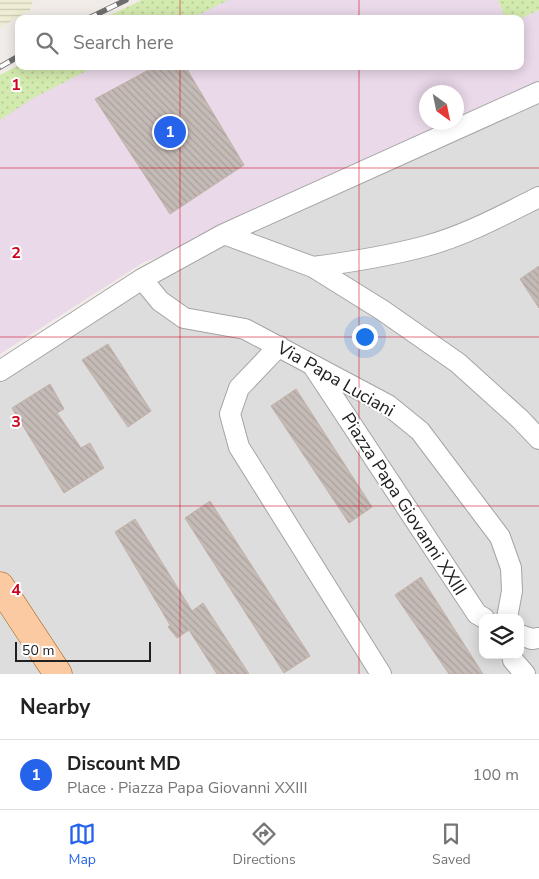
<!DOCTYPE html>
<html lang="en">
<head>
<meta charset="utf-8">
<style>
  :root { --surface:#fff; --page:#f6f6f6; --text:#222; --muted:#767676; --line:#e0e0e0; --accent:#2563eb }
  body { margin:0; font-family:"Nunito Sans",sans-serif; background:var(--page); color:var(--text) }
  .controls { position:absolute; right:15px; bottom:15px; display:grid; overflow:hidden; border-radius:10px; box-shadow:0 2px 12px #0003 }
  .controls button { width:45px; height:45px; display:grid; place-items:center; padding:0; border:0; border-bottom:1px solid var(--line); background:var(--surface); color:var(--text); font:25px sans-serif }
  .compass { position:absolute; left:419px; top:85px; width:45px; height:45px; border-radius:50%; background:var(--surface); box-shadow:0 2px 12px #0003; rotate:147deg }
  .scale { position:absolute; left:15px; bottom:12px; width:136px; box-sizing:border-box; padding-left:5px; border:2px solid #202020; border-top:0; font-size:14px; line-height:18px; white-space:nowrap; color:#202020; -webkit-text-stroke:4px #fff; paint-order:stroke }
  .you { position:absolute; left:364px; top:336px; width:18px; height:18px; margin:-12px; border:4px solid #fff; border-radius:50%; background:#1a73e8; box-shadow:0 0 0 8px #1a73e833 }
  .badge { display:grid; place-items:center; width:32px; height:32px; border-radius:50%; background:var(--accent); color:#fff; font-size:16px; font-weight:700 }
  .pin { position:absolute; translate:-50% -50%; border:2px solid #fff; box-shadow:0 1px 5px #0006 }
  .list { margin:0; padding:0; list-style:none }
  h2 { display:flex; justify-content:space-between; align-items:center; height:65px; margin:0; padding:0 20px; font-size:21px }
  h2 small { font-size:16px; font-weight:400; color:var(--muted) }
  .list li { display:grid; grid-template-columns:32px 1fr auto; gap:15px; align-items:center; box-sizing:border-box; height:70px; padding:0 20px; border-top:1px solid var(--line) }
  .list b { display:block; font-size:19px; white-space:nowrap }
  .list p { margin:0; font-size:16px; white-space:nowrap; color:var(--muted) }
  .list em { font-size:16px; font-style:normal; color:var(--muted) }
  .icon { flex:none; width:28px; height:28px; fill:none; stroke:currentColor; stroke-width:2; stroke-linecap:round; stroke-linejoin:round }
  .map { position:relative; flex:none; width:539px; height:674px; overflow:hidden }
  .search { position:absolute; background:var(--surface); box-shadow:0 2px 12px #0003; left:15px; right:15px; top:15px; height:55px; display:flex; align-items:center; gap:12px; box-sizing:border-box; padding:0 18px; border-radius:10px; color:var(--muted); font-size:19px }
  .sheet { height:135px; background:var(--surface) }
  nav { display:flex; justify-content:space-around; align-items:center; box-sizing:border-box; height:70px; border-top:1px solid var(--line); background:var(--surface); font-size:14px; color:var(--muted) }
  nav a { display:grid; justify-items:center; gap:2px }
  nav .on { color:var(--accent) }
  .map>svg:first-child { display:block }
</style>
</head>
<body>
<div class="map">
<svg width="539" height="674" viewBox="0 0 539 674">
  <defs>
    <pattern id="farmland-rules" width="6" height="5" patternUnits="userSpaceOnUse" patternTransform="scale(1.25)"><rect width="6" height="5" fill="#efedd3"/><path d="M0 2.5h6" fill="none" stroke="#cdcbb5"/></pattern>
    <pattern id="grass-dots" width="8" height="8" patternUnits="userSpaceOnUse" patternTransform="scale(1.25)"><rect width="8" height="8" fill="#d3eaae"/><path d="M2 2h.1M6 6h.1" fill="none" stroke="#b5c895" stroke-width="1.8" stroke-linecap="round"/></pattern>
    <pattern id="building-back-hatch" width="6" height="6" patternUnits="userSpaceOnUse" patternTransform="scale(1.25)"><rect width="6" height="6" fill="#c5bbb6"/><path d="M-1 5l2 2M0 0l6 6M5-1l2 2" fill="none" stroke="#a9a09c"/></pattern>
  </defs>
  <rect width="100%" height="100%" fill="#f1ece7"/>
  <path fill="#dedddd" fill-rule="evenodd" d="M 539,102 L 539,674 L 68,674 L 0,570 L 0,382 L 140,292 L 223,246 ZM 483,618 L 520,618 L 520,655 L 483,655 Z
    M 0,602 L 47,674 L 0,674 Z"/>
  <path fill="#ead9e9" d="M 226,0 L 498,0 L 506,19 L 186,19 Z
    M 539,10 L 539,80 L 457,118 L 456,92 L 426,92 L 426,122 L 446,123 L 181,249 L 144,262 L 0,354 L 0,111 L 85,66 L 520,66 L 520,19 Z"/>
  <path fill="url(#farmland-rules)" d="M 0,0 L 33,0 L 30,10 L 0,28 Z"/>
  <path fill="url(#grass-dots)" d="M 142,0 L 228,0 L 190,19 L 102,19 Z
    M 498,0 L 539,0 L 539,10 L 520,19 L 506,19 Z
    M 19,65 L 19,66 L 96,66 L 33,98 L 0,120 L 0,75 Z"/>
  <path fill="url(#building-back-hatch)" stroke="#c2b1a9" d="M 156,66 L 185,66 L 244,165 L 170,214 L 95,99 Z
    M 539,266 L 539,308 L 520,279 Z
    M 108,344 L 151,411 L 128,427 L 82,360 Z
    M 50,384 L 64,409 L 57,413 L 81,448 L 90,443 L 104,468 L 64,493 L 12,408 Z
    M 296,389 L 372,507 L 349,523 L 271,406 Z
    M 210,501 L 310,656 L 284,673 L 185,518 Z
    M 135,519 L 192,611 L 203,603 L 249,674 L 217,674 L 189,630 L 177,638 L 168,627 L 170,625 L 115,532 Z
    M 421,577 L 483,674 L 449,674 L 395,595 Z"/>
  <g fill="none" stroke-linecap="round" stroke-linejoin="round">
    <g stroke="#a4a4a4" stroke-width="22">
      <path id="minor" d="M 224,234 L 313,267 L 382,310 L 458,363 L 520,419 L 539,439
        M 313,267 C 351,262 389,256 426,246 C 466,235 503,215 539,197
        M 142,279 L 160,301 L 184,318 L 245,329 L 388,405 L 420,431 L 500,537 L 511,568 L 512,591 L 507,618
        M 279,346 L 239,388 L 230,414 L 239,447 L 381,674
        M 313,366 L 477,614 L 484,618
        M 0,371 L 142,279 L 224,234 L 539,92
        M 520,635 L 532,639 L 539,638
        M 512,655 L 513,660 L 525,674"/>
    </g>
    <g stroke="#9b5502" stroke-width="29">
      <path id="primary" d="M 0,586 L 58,674"/>
    </g>
    <use href="#minor" stroke="#fff" stroke-width="20"/>
    <use href="#primary" stroke="#fbc9a2" stroke-width="28"/>
    <g stroke="#6e6e6e" stroke-width="5.5">
      <path id="rail" d="M 87,19 L 126,0
        M 0,67 L 19,56"/>
    </g>
    <use href="#rail" stroke="#fff" stroke-width="4" stroke-dasharray="11" stroke-linecap="butt"/>
  </g>
  <path fill="none" stroke="#ce031c" stroke-width="1" stroke-opacity="0.55" d="M 180,0 L 180,19M 359,0 L 359,19M 180,66 L 180,674M 359,66 L 359,674M 0,168 L 539,168M 0,337 L 539,337M 0,506 L 539,506"/>
  <g text-anchor="middle" stroke-width="4" stroke-linejoin="round" paint-order="stroke">
    <g font-size="18" fill="#202020" stroke="#fff">
      <text transform="translate(336 379) rotate(30)" y="6">Via Papa Luciani</text>
      <text transform="translate(404 504) rotate(57)" y="6">Piazza Papa Giovanni XXIII</text>
    </g>
  </g>
  <g font-size="16" text-anchor="middle" font-weight="bold" fill="#ce031c" stroke="#fff" stroke-width="4" stroke-linejoin="round" paint-order="stroke">
    <text x="16" y="90">1</text>
    <text x="16" y="258">2</text>
    <text x="16" y="427">3</text>
    <text x="16" y="595">4</text>
  </g>
</svg>
<div class="controls">
<button><svg class="icon" aria-label="layers" viewBox="0 0 24 24"><path d="M12 4l9 5-9 5-9-5zM3 14l9 5 9-5"/></svg></button>
</div>
<svg class="compass" viewBox="-18 -18 36 36"><path d="M0-13l5 13h-10z" fill="#e53935"/><path d="M0 13l5-13h-10z" fill="#767676"/></svg>
<div class="scale">50 m</div>
<div class="you"></div>
<div class="pin badge" style="left:170px;top:132px">1</div>
<div class="search"><svg class="icon" aria-label="search" viewBox="0 0 24 24"><circle cx="10" cy="10" r="6"/><path d="M15 15l6 6"/></svg>Search here</div>
</div>
<section class="sheet">
<h2>Nearby<small></small></h2>
<ul class="list">
<li><span class="badge">1</span><div><b>Discount MD</b><p>Place · Piazza Papa Giovanni XXIII</p></div><em>100 m</em></li>
</ul>
</section>
<nav>
<a class="on"><svg class="icon" aria-label="map" viewBox="0 0 24 24"><path d="M3 6l6-2 6 2 6-2v14l-6 2-6-2-6 2zM9 4v14M15 6v14"/></svg>Map</a>
<a><svg class="icon" aria-label="directions" viewBox="0 0 24 24"><path d="M12 3l9 9-9 9-9-9zM9 14v-3h6M13 9l2 2-2 2"/></svg>Directions</a>
<a><svg class="icon" aria-label="saved" viewBox="0 0 24 24"><path d="M7 4h10v16l-5-4-5 4z"/></svg>Saved</a>
</nav>
</body>
</html>
